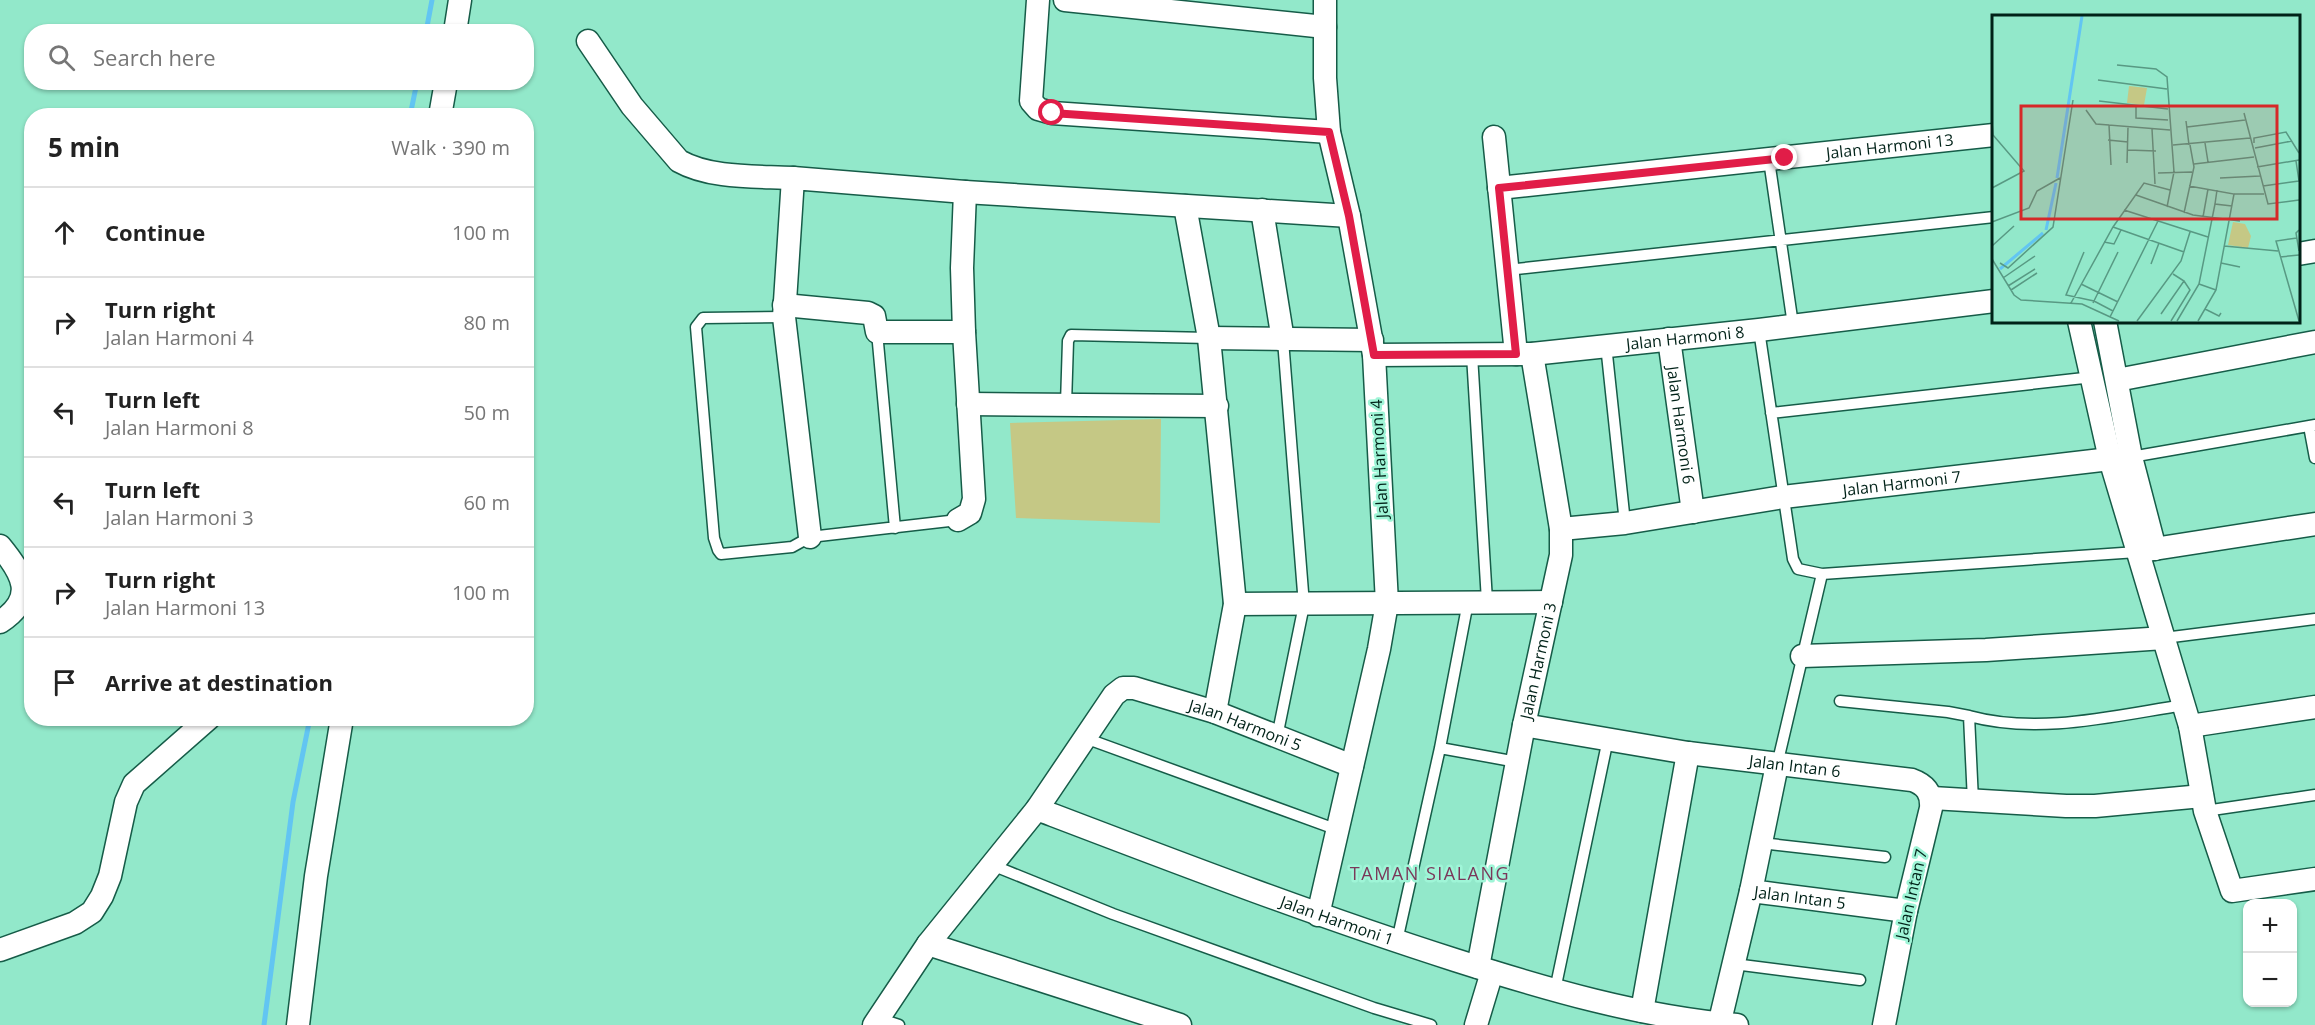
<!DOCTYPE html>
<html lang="en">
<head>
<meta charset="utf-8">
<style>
  :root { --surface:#fff; --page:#f6f6f6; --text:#222; --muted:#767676; --line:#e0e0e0 }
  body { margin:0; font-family:"Open Sans",sans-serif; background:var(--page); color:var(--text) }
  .controls { position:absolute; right:18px; bottom:18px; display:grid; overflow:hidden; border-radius:12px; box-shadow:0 2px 4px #0004 }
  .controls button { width:54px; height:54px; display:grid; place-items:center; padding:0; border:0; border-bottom:2px solid var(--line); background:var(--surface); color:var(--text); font:30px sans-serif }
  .stop { position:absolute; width:18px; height:18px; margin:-14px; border:4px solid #e11d48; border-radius:50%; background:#fff }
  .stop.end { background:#e11d48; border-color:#fff; box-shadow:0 2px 6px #0008 }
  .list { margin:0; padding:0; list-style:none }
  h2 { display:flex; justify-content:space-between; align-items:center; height:78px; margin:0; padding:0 24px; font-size:26px }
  h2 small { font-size:20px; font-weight:400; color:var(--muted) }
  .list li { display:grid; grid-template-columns:39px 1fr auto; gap:18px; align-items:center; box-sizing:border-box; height:90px; padding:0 24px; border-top:2px solid var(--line) }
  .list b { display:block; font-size:22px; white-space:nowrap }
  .list p { margin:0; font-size:20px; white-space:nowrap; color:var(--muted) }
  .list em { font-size:20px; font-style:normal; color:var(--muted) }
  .icon { flex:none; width:33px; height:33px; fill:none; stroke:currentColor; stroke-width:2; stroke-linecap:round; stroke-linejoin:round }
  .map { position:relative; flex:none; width:2315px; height:1025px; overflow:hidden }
  .search { position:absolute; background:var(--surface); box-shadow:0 2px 4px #0004; left:24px; top:24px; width:510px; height:66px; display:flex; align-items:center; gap:15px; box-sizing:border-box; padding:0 21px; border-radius:24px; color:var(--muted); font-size:22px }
  .panel { position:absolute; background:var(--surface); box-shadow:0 2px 4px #0004; left:24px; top:108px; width:510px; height:618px; border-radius:24px }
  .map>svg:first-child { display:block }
</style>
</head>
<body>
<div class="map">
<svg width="2315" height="1025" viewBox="0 0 2315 1025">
  <rect width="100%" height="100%" fill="#92e8ca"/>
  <path fill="#c5c885" d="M 1161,419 L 1160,523 L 1016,518 L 1010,423 Z"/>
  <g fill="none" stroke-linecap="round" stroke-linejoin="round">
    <path stroke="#62c5f2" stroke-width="5" d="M 426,32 L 432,0
      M 410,116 L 417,82
      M 264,1025 L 293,802 L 310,718"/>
    <g stroke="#165c48" stroke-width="13">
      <path id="lane" d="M 1769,160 L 1793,325
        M 1507,270 L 1994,217
        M 784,317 L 703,318 L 696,327 L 714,538 L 718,550 L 721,554 L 792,547 L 810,537 L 958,520
        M 1759,330 L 1793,559 L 1798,569 L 1822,574 L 1777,765
        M 877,332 L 895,528
        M 1606,345 L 1625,523
        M 1472,355 L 1487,601
        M 1066,404 L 1068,341 L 1071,335 L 1209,338
        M 1771,413 L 2093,377
        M 2309,426 L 2315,458
        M 2131,457 L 2315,425
        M 1822,574 L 2137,552
        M 2164,638 L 2315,619
        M 1840,701 L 1948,712 L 1969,716 L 1973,801
        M 1969,716 C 2039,735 2113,716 2184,705
        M 1277,737 L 1304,605 L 1283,340
        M 1085,738 L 1338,830
        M 1440,748 L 1517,762
        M 2205,811 L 2315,795
        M 1761,843 L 1885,857
        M 992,865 L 1113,914 L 1374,1008 L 1431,1025
        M 1397,941 L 1440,748 L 1468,602
        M 1734,964 L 1860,980
        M 1555,990 L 1608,739
        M 878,1018 L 899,1025"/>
    </g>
    <g stroke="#165c48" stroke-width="25">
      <g id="street">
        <path d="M 1038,0 L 1031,101 L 1038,109 L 1052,113 L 1329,132"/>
        <path d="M 1065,0 L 1325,27"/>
        <path d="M 455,32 L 460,0"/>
        <path d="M 588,41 L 632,106 L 679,161 C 711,179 757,176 793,178"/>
        <path d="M 440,116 L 446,82"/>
        <path d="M 1494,137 L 1516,354"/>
        <path id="s1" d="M 1499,188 L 1994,135"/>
        <path d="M 1185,206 L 1209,338 L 1235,604 L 1215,712"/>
        <path d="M 1262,210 L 1283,340"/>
        <path d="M 2298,254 L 2315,251"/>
        <path d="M 784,305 L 868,313 L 874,316 L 877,332 L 964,332"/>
        <path d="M 2079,321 L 2110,459 L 2190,726 L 2205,811 L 2232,891 L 2315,879"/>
        <path d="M 2105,321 L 2131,457 L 2155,549"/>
        <path d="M 1209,338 L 1372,340"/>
        <path id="s2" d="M 1669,339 L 1693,512"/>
        <path id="s3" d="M 1374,355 L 1532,354 L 1759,330 L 1994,301"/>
        <path d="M 2117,380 L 2315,342"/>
        <path d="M 968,404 L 1217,406"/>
        <path d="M 958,520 L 970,513 L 974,499 L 964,332 L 962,268 L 965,192"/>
        <path id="s4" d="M 1561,529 L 1625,523 L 1783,497 L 2110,459"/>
        <path d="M 810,537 L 784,317 L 793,178 L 965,192 L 1349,216"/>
        <path d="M 0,546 C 23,574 37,598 0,622"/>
        <path d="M 2141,551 L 2315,524"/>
        <path d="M 1235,604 L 1551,602"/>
        <path d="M 1802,656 L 1986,650 L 2164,638"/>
        <path id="s5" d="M 1524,725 L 1688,753 L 1912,780 C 1926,785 1932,793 1931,808 L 1906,911 L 1884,1025"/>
        <path d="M 2190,726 L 2315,707"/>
        <path id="s6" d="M 1777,765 L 1751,891 L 1906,911"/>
        <path d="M 1932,798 L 2066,806 L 2095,806 L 2202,796"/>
        <path id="s7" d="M 1037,809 C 1176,862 1314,915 1455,960 C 1546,989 1641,1017 1737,1025"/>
        <path d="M 1318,915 L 1379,649 L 1387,603 L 1374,355 L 1349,216 L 1329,132 L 1325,78 L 1325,0"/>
        <path d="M 928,944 L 1180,1025"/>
        <path d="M 0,950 L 75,923 L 92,912 L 102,896 L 110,876 L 126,802 L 134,784 L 209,718"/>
        <path id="s8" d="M 1478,967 L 1524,725 L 1561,555 L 1561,529 L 1532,354"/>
        <path d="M 1642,1011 L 1688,753"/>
        <path d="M 298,1025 L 316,876 L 342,718"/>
        <path id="s9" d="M 874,1025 L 928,944 L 1037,809 L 1114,695 L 1123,688 L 1134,688 L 1215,712 L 1352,766"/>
        <path d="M 1476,1025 L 1492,972"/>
        <path d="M 1719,1025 L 1751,891"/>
      </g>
    </g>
    <use href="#lane" stroke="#fff" stroke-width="10"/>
    <use href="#street" stroke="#fff" stroke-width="22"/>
  </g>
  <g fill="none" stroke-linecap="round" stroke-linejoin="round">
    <path stroke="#e11d48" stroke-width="8" d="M 1052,113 L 1329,132 L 1349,216 L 1374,355 L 1516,354 L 1499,188 L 1785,158"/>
  </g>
  <g text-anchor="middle" stroke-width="5" stroke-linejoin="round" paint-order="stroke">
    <g font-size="16" fill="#002218" stroke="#9ff5d7">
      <text dy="6" stroke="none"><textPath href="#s1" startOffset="393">Jalan Harmoni 13</textPath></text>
      <text dy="6" stroke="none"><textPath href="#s3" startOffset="312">Jalan Harmoni 8</textPath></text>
      <text dy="6" stroke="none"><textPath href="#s2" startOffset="87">Jalan Harmoni 6</textPath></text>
      <text transform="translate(1379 459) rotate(-93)" y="6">Jalan Harmoni 4</text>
      <text dy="6" stroke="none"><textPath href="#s4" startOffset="344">Jalan Harmoni 7</textPath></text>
      <text dy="6" stroke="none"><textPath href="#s8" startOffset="312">Jalan Harmoni 3</textPath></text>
      <text dy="6" stroke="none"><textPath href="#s9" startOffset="548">Jalan Harmoni 5</textPath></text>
      <text dy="6" stroke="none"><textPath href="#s5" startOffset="274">Jalan Intan 6</textPath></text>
      <text transform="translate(1911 894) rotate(-77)" y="6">Jalan Intan 7</text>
      <text dy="6" stroke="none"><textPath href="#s6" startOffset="178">Jalan Intan 5</textPath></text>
      <text dy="6" stroke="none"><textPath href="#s7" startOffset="320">Jalan Harmoni 1</textPath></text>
    </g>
    <g font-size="18" letter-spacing="1.5" fill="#7a385a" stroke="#9ff5d7">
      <text x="1430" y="880">TAMAN SIALANG</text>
    </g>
  </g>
  <g transform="translate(1992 15)">
    <rect width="308" height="308" fill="#92e8ca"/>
    <path d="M 137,71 L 155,73 L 152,90 L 135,88 ZM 241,207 L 253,209 L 259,221 L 256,233 L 236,230 Z" fill="#c5c885"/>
    <path fill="none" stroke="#62c5f2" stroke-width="3" d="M 65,163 L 90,1M 54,215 L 64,168M 8,254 L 51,218"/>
    <path fill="none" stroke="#589983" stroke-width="1.5" d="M 125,50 L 164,54 L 175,62 L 182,157 L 175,192M 106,65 L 175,74M 107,86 L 176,94M 144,90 L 144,103 L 176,105M 94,95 L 104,109 L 117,110M 252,98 L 276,189 L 307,185M 194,106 L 197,130M 0,107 L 1,120 L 32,156 L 0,173M 195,112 L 253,105M 160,114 L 163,169M 116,125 L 136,127M 213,128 L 216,147M 262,128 L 262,123 L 294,117 L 307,138M 181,130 L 258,123M 263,133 L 300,126M 136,135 L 164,136M 304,146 L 307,166M 135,148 L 136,112M 202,149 L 262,142M 119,150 L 117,110 L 178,115M 265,152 L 307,145M 166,158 L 200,157M 228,163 L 268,161M 197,171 L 242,179 L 224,275 L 206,306M 271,171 L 307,166M 225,175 L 223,189 L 240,191M 242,179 L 272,179M 144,180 L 201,200 L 248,206M 132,195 L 216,222M 192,198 L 202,152 L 198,130M 211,202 L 216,174M 0,207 L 37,193 L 45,176 L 68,163M 121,212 L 192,237M 307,215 L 304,218 L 307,236M 305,223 L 284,226 L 307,306M 112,227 L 122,229 L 129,215M 0,231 L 22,211M 232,231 L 286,236M 92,237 L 74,280 L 102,286 L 121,296M 288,242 L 307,240M 0,244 L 22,280 L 29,285 L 90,289 L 127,306M 8,248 L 16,253 L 61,212 L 81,85M 229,248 L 248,252M 159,249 L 167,228M 11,263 L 43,241M 89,269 L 126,287M 207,269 L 224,275M 16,271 L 43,254M 19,275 L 45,258M 79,288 L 121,212 L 152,168 L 178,175M 101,288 L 126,237M 213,294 L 227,301 L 229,298M 169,299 L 192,266 L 181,259M 118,302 L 166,206M 145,306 L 189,246 L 198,217M 179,306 L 198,275 L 192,266M 185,306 L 207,269 L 223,189"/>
    <path fill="#d62828" fill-opacity="0.15" stroke="#d62828" stroke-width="3" d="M 29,91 L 285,91 L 285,204 L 29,204 Z"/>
    <rect width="308" height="308" fill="none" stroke="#002218" stroke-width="3"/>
  </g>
</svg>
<div class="controls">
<button>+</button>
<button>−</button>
</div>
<div class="stop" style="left:1052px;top:113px"></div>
<div class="stop end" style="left:1785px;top:158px"></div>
<div class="search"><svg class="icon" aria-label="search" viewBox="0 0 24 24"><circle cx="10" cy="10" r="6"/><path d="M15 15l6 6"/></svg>Search here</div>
<section class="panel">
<h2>5 min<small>Walk · 390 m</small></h2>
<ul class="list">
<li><svg class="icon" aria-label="ahead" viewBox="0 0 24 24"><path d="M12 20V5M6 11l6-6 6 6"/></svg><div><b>Continue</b></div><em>100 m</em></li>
<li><svg class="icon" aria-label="right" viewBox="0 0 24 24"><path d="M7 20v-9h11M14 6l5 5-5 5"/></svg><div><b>Turn right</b><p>Jalan Harmoni 4</p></div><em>80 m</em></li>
<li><svg class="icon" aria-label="left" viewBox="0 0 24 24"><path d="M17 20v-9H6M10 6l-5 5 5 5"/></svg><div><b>Turn left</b><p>Jalan Harmoni 8</p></div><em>50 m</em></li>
<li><svg class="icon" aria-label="left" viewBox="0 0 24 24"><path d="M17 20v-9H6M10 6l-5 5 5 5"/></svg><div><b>Turn left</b><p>Jalan Harmoni 3</p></div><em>60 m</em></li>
<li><svg class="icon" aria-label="right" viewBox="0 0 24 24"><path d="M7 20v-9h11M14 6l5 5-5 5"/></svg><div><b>Turn right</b><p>Jalan Harmoni 13</p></div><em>100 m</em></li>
<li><svg class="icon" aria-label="arrive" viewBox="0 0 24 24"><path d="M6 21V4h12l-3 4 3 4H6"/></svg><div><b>Arrive at destination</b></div></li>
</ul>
</section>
</div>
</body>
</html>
